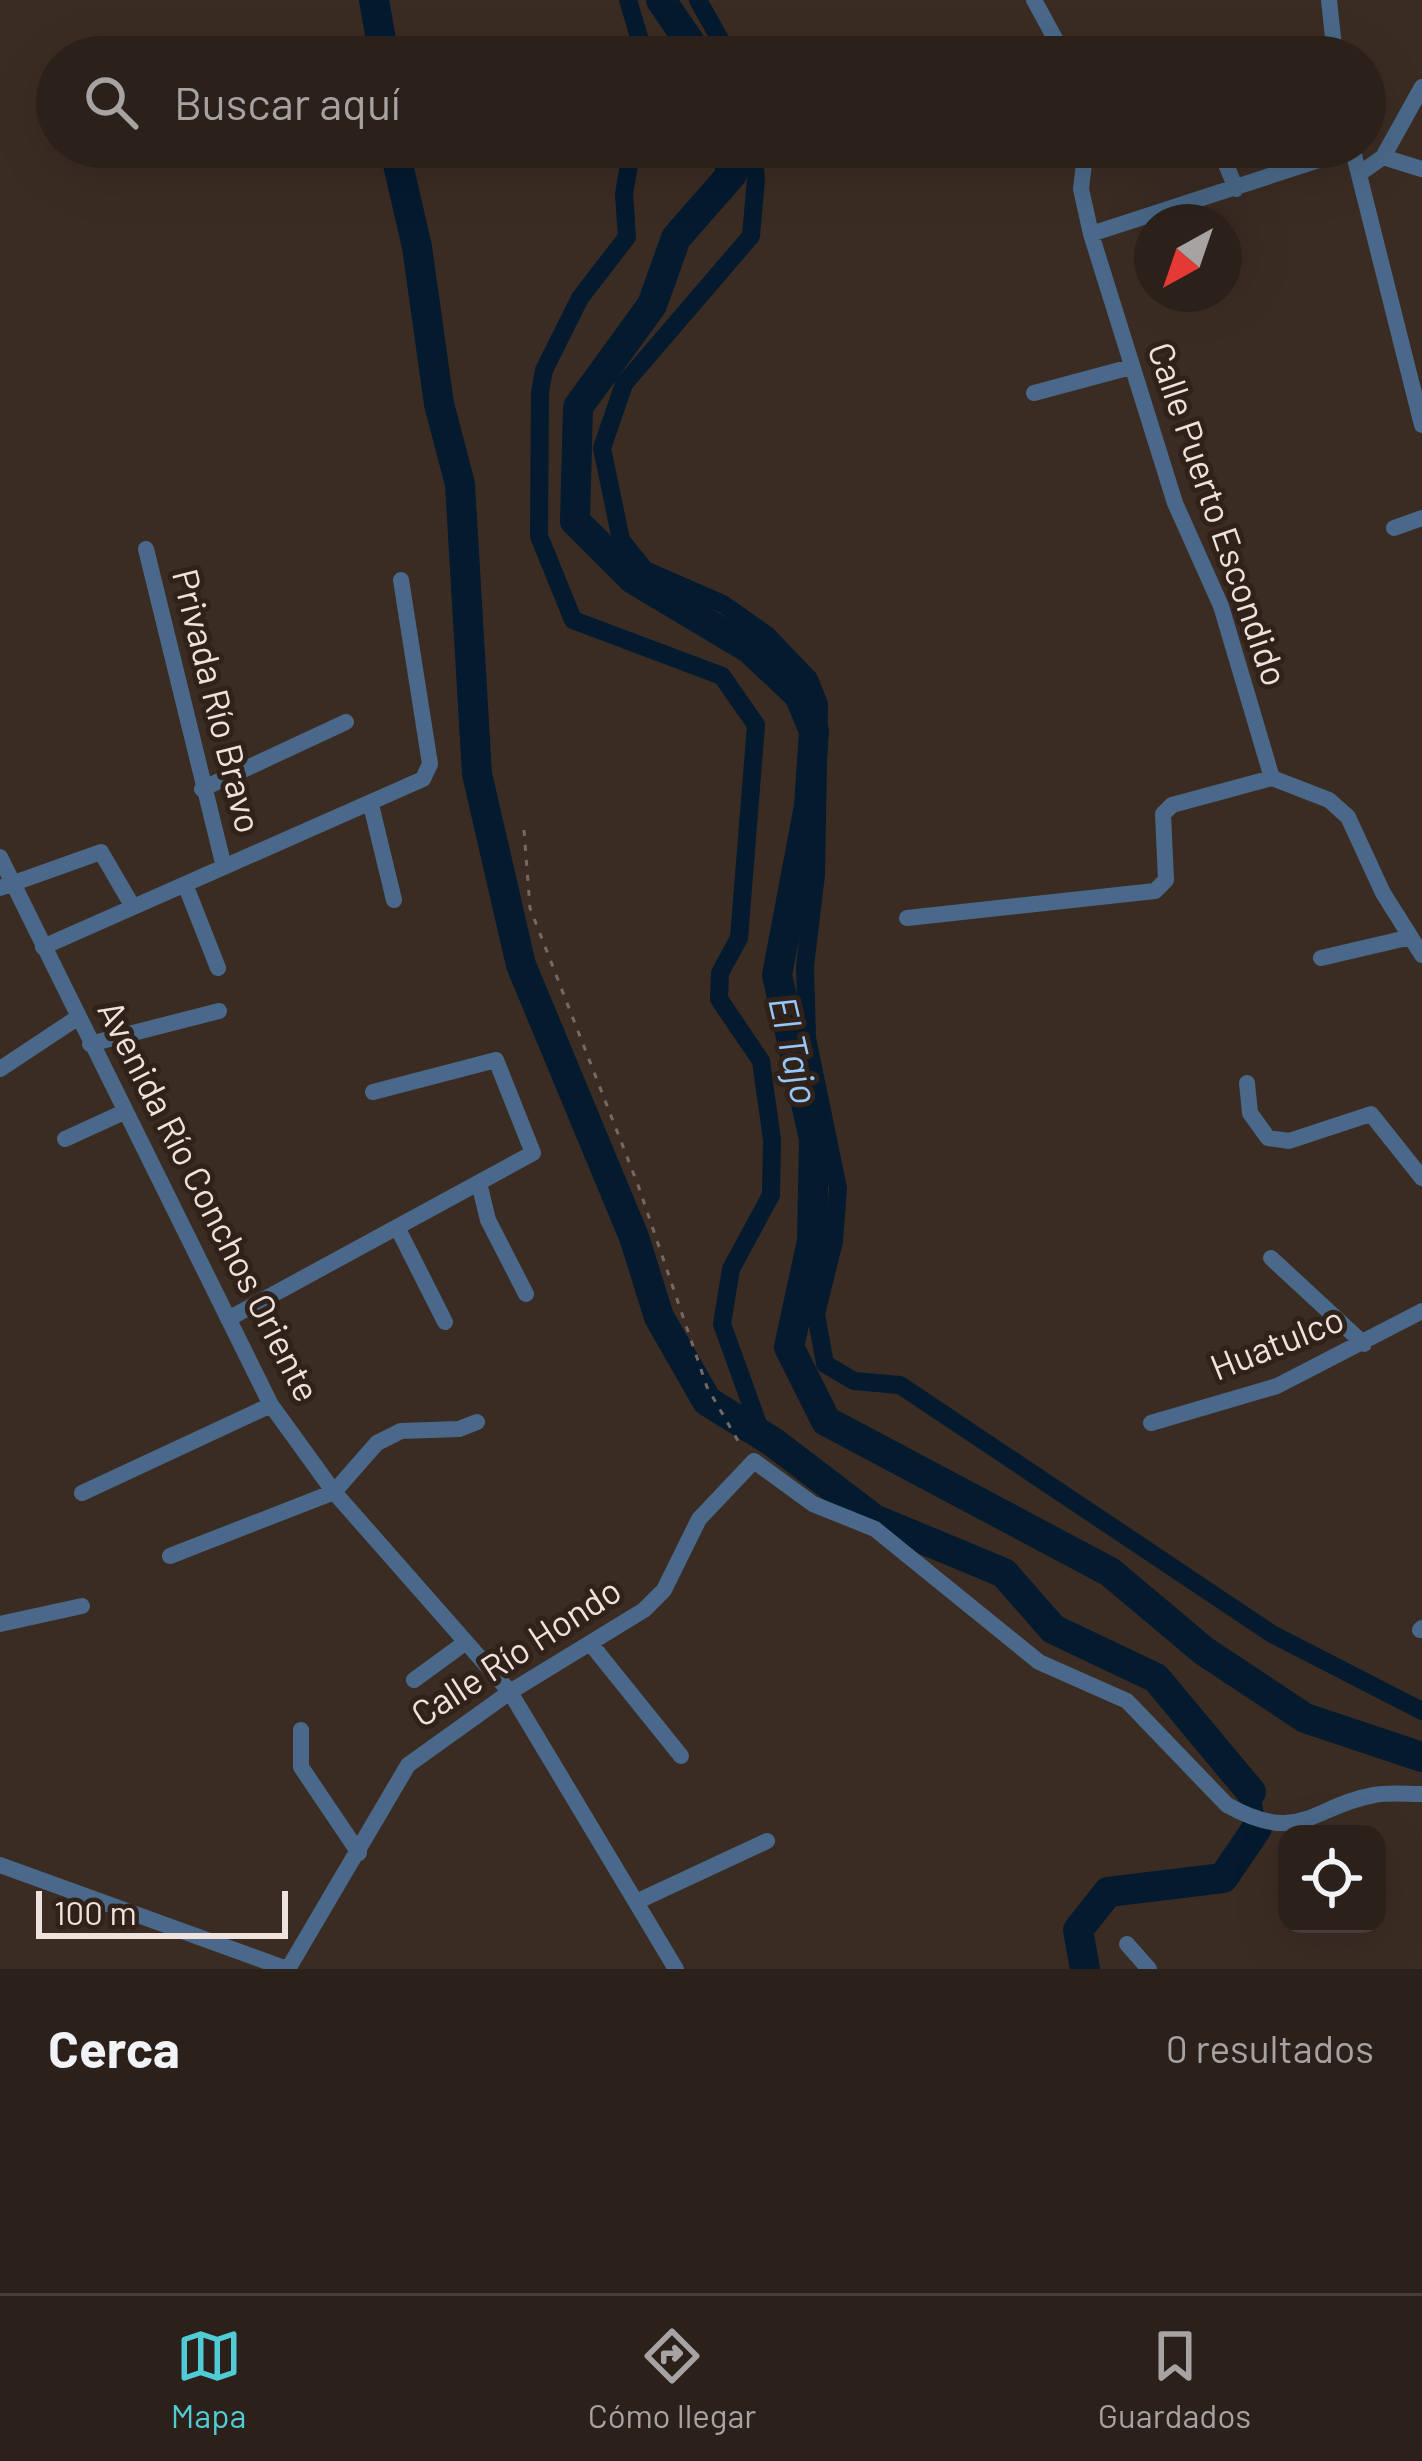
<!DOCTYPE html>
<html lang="es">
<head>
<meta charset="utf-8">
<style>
  :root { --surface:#2c211a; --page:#382e27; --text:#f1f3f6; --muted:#a6a3a2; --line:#483e39; --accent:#51ccd4 }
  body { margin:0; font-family:Barlow,sans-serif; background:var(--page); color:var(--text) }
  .controls { position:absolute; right:36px; bottom:36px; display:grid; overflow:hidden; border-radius:24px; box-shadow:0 12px 48px #0002 }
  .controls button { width:108px; height:108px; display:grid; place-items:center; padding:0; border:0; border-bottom:3px solid var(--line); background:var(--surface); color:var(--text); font:60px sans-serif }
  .compass { position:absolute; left:1134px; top:204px; width:108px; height:108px; border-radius:50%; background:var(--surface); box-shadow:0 12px 48px #0002; rotate:220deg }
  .scale { position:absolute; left:36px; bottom:30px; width:252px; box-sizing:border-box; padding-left:12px; border:6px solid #ede2dd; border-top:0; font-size:33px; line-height:42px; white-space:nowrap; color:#ede2dd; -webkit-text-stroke:9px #312219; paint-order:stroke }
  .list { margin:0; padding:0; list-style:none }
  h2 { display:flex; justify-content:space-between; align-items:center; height:156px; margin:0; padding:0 48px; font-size:51px }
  h2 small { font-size:39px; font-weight:400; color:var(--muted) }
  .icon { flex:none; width:66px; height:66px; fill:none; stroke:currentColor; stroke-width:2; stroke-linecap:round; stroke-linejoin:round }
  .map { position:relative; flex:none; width:1422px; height:1969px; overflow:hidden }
  .search { position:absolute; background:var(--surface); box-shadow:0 12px 48px #0002; left:36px; right:36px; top:36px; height:132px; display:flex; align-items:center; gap:30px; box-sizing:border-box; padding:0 42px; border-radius:66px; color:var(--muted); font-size:45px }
  .sheet { height:324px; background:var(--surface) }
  nav { display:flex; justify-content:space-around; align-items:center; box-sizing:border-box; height:168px; border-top:3px solid var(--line); background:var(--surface); font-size:33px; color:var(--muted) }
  nav a { display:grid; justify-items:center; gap:6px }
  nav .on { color:var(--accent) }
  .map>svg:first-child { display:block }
</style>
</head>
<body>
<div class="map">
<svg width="1422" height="1969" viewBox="0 0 1422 1969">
  <rect width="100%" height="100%" fill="#3b2c23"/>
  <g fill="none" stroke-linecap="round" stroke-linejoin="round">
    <path stroke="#041a2f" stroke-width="18" d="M 628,0 L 645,57
      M 698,0 L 730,57
      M 632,147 L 624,194 L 627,237 L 580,298 L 544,370 L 540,392 L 539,536 L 573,620 L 722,676 L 756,725 L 739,938 L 720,973 L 719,999 L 761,1061 L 772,1140 L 771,1195 L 731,1269 L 722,1324 L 762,1435
      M 753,147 L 756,179 L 751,236 L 624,384 L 602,448 L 621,540 L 645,570 L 723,604 L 767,635 L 809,679 L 819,704 L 816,875 L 805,966 L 807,1038 L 838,1188 L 834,1241 L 816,1314 L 825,1364 L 854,1381 L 900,1385 L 1272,1634 L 1422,1711
      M 1251,1792 L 1257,1828"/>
    <path stroke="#041a2f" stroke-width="30" d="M 374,0 L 384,57
      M 661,0 L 700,57
      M 394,147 L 417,247 L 439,404 L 460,484 L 477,774 L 521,965 L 634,1237 L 659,1317 L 707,1401 L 773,1442 L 874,1519 L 1004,1573 L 1053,1629 L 1156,1678 L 1251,1792
      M 724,147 L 732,174 L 676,238 L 652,305 L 578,407 L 575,521 L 633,579 L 750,649 L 799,695 L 814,731 L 809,806 L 777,975 L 814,1139 L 812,1241 L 789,1347 L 826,1421 L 1110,1572 L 1204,1651 L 1305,1718 L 1422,1757
      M 1085,1969 L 1078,1930 L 1108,1892 L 1223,1878 L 1257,1828"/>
    <path stroke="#766961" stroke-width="3" stroke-dasharray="6 9" stroke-linecap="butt" d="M 524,830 L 530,908 L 638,1185 L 707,1387 L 741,1446"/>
    <path stroke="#4a698a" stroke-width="16" d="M 1034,0 L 1065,57
      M 1329,0 L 1335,57
      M 1086,147 L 1081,189 L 1091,234 L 1175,503 L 1221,606 L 1272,778 L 1329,800 L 1348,817 L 1383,893 L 1422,955
      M 1219,147 L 1236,189
      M 1352,147 L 1422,425
      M 1383,157 L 1422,169
      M 1359,174 L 1383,157 L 1422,87
      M 1091,234 L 1353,149
      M 1034,393 L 1131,367
      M 1394,528 L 1422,518
      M 146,549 L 224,867
      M 202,789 L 346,722
      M 371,805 L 394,900
      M 0,857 L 271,1405 L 334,1492 L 510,1692 L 676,1969
      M 185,884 L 218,968
      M 0,888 L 101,852 L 133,907
      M 907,918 L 1155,891 L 1166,880 L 1163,814 L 1172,805 L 1272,778
      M 43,947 L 423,779 L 430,764 L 401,580
      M 1321,958 L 1411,937
      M 90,1044 L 219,1011
      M 0,1069 L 77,1018
      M 1247,1083 L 1250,1113 L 1268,1138 L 1289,1141 L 1371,1114 L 1422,1178
      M 65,1139 L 124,1112
      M 479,1183 L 488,1220 L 526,1294
      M 397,1227 L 445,1322
      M 1271,1258 L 1364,1344
      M 228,1319 L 533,1153 L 496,1060 L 373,1092
      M 1151,1423 L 1277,1386 L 1422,1311
      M 82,1493 L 271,1405
      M 170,1556 L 334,1492 L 377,1443 L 401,1431 L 459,1429 L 477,1422
      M 0,1624 L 82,1606
      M 1420,1630 L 1422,1628
      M 590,1643 L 681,1756
      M 414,1680 L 466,1642
      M 301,1730 L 301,1767 L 359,1853
      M 0,1865 L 287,1969
      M 636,1902 L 767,1841
      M 1127,1944 L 1149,1969
      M 288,1969 L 408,1765 L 510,1692 L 644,1610 L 664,1590 L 699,1519 L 754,1461 L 813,1504 L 875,1529 L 1039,1662 L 1127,1701 L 1227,1805 C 1301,1846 1312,1806 1374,1795 C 1389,1792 1407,1794 1422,1794"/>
  </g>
  <g text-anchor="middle" stroke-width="10" stroke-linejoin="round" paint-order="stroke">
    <g font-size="36" fill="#ede2dd" stroke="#312219">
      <text transform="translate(1218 514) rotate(71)" y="13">Calle Puerto Escondido</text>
      <text transform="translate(217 701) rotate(76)" y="13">Privada Río Bravo</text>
      <text transform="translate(209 1201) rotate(63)" y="13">Avenida Río Conchos Oriente</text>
      <text transform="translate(1277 1343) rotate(-22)" y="13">Huatulco</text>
      <text transform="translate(516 1652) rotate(-33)" y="13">Calle Río Hondo</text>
    </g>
    <g font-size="39" font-style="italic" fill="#95c8fc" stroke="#312219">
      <text transform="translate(794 1050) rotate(77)" y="14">El Tajo</text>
    </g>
  </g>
</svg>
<div class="controls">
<button><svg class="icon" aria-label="locate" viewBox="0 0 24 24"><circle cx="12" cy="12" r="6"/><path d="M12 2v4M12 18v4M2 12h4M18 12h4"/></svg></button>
</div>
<svg class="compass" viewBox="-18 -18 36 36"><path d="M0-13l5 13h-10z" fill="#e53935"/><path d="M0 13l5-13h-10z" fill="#a6a3a2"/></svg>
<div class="scale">100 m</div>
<div class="search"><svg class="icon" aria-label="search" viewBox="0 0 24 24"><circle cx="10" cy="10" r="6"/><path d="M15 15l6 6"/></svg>Buscar aquí</div>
</div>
<section class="sheet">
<h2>Cerca<small>0 resultados</small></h2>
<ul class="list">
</ul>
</section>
<nav>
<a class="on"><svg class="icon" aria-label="map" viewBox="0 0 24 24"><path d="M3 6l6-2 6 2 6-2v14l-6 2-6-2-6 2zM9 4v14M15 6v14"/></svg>Mapa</a>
<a><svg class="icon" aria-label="directions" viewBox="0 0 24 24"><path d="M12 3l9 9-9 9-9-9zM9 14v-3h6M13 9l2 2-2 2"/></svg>Cómo llegar</a>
<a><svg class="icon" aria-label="saved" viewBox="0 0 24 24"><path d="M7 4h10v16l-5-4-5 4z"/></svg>Guardados</a>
</nav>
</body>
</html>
